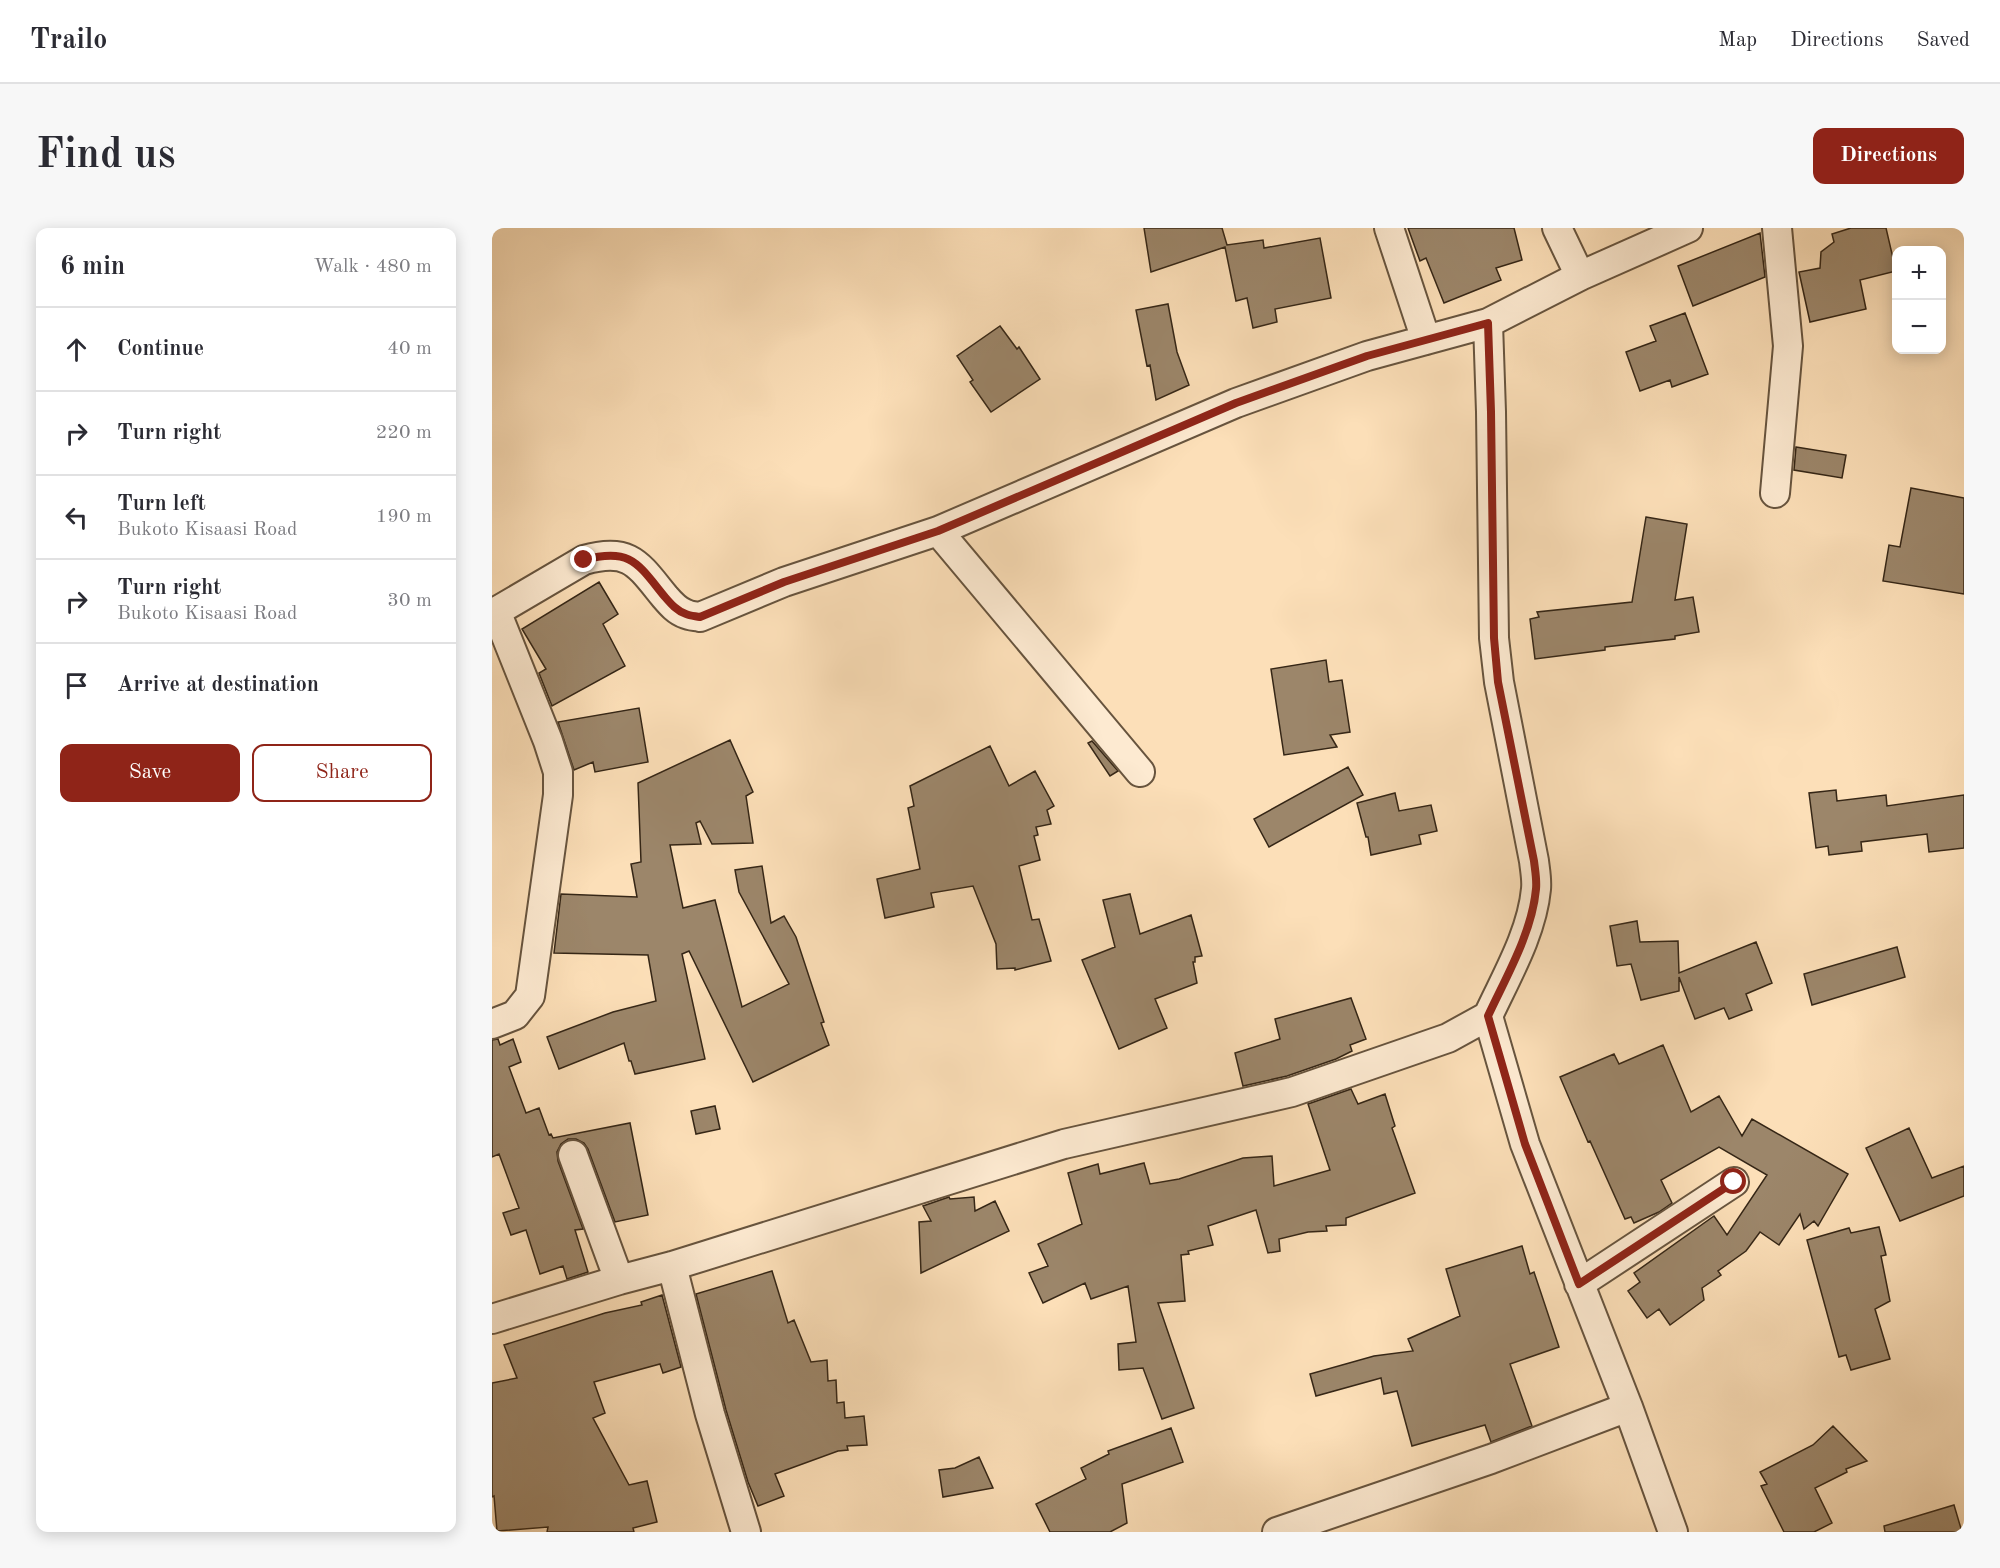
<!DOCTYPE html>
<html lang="en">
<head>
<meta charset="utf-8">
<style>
  :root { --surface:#fff; --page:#f7f7f7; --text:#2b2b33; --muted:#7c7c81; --line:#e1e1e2; --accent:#8f2418 }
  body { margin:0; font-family:"Old Standard TT",serif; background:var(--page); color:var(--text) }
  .controls { position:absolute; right:18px; top:18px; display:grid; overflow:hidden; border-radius:12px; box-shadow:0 3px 15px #0003 }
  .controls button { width:54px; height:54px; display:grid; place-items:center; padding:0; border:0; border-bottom:2px solid var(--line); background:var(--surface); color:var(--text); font:30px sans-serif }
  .stop { position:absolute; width:18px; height:18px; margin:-14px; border:4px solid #8f2418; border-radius:50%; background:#fff }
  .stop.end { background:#8f2418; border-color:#fff; box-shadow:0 2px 6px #0008 }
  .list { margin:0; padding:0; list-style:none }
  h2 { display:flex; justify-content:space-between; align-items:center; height:78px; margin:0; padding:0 24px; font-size:26px }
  h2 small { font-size:20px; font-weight:400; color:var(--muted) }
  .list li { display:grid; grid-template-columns:39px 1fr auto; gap:18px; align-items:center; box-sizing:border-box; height:84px; padding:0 24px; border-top:2px solid var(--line) }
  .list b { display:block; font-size:22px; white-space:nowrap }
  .list p { margin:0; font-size:20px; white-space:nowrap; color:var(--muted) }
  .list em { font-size:20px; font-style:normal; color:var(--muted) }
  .actions { display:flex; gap:12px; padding:18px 24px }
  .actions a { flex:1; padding:14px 0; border:2px solid var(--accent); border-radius:12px; text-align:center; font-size:21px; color:var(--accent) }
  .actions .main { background:var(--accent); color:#fff }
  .icon { flex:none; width:33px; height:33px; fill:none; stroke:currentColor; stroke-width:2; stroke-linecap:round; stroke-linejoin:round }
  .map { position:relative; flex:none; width:1472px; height:1304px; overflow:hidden; border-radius:12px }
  header { display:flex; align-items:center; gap:36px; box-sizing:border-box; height:84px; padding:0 30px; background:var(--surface); border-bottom:2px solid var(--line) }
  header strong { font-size:28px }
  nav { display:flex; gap:33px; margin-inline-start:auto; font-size:21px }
  .intro { display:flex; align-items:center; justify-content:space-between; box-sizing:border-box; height:144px; padding:0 36px }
  h1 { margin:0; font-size:42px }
  .button { padding:15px 27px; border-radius:12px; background:var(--accent); color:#fff; font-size:21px; font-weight:700 }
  main { display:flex; gap:36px; padding:0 36px }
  aside { flex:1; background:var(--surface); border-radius:12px; box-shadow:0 3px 15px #0003 }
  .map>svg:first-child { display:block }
</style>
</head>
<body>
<header>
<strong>Trailo</strong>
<nav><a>Map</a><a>Directions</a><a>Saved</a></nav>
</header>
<div class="intro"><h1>Find us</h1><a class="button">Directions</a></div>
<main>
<aside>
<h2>6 min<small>Walk · 480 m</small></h2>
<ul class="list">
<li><svg class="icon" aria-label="ahead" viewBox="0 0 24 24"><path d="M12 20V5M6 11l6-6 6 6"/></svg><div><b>Continue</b></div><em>40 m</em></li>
<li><svg class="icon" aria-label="right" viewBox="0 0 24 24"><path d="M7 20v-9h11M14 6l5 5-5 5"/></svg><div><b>Turn right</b></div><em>220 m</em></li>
<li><svg class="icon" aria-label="left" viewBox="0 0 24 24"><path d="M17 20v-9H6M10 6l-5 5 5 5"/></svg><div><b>Turn left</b><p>Bukoto Kisaasi Road</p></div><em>190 m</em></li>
<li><svg class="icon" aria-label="right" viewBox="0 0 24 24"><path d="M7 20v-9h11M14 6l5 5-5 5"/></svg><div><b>Turn right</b><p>Bukoto Kisaasi Road</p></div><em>30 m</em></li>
<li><svg class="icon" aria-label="arrive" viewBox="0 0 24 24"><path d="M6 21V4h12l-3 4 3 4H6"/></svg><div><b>Arrive at destination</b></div></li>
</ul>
<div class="actions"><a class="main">Save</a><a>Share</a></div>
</aside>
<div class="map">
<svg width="1472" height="1304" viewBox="0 0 1472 1304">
  <rect width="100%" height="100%" fill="#fcdfb8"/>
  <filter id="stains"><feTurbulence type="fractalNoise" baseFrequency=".00333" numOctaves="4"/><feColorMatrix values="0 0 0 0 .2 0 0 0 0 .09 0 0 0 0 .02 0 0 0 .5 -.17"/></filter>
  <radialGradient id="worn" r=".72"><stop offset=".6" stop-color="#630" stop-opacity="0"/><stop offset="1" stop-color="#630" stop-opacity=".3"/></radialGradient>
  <path fill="#9c866a" stroke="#352616" stroke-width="1.5" d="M 652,0 L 730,0 L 735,17 L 771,12 L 772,20 L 828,10 L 839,70 L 783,81 L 785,94 L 761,100 L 755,70 L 744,73 L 733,19 L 659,44 Z
    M 916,0 L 1022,0 L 1030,32 L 1004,40 L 1009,52 L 952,75 L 934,30 L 928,33 Z
    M 1359,0 L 1394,0 L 1404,43 L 1368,52 L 1374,81 L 1318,94 L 1307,44 L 1328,40 L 1329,24 L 1342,14 L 1340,6 Z
    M 1268,5 L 1273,49 L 1201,78 L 1186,38 Z
    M 676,76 L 685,124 L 697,157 L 664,172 L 658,137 L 655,138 L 644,82 Z
    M 1193,85 L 1216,146 L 1180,159 L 1178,152 L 1148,163 L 1134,124 L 1164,113 L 1158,98 Z
    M 508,98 L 525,121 L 527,119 L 548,151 L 499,184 L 478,154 L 481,152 L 465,128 Z
    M 1304,219 L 1354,227 L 1350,250 L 1302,242 Z
    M 1419,260 L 1472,270 L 1472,366 L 1391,353 L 1397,317 L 1408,319 Z
    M 1154,289 L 1195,296 L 1183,372 L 1201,369 L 1207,404 L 1183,408 L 1183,411 L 1113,419 L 1113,422 L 1043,431 L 1038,391 L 1047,389 L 1045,384 L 1140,374 Z
    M 107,354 L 126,386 L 111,396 L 133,438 L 60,478 L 47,445 L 54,441 L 30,401 Z
    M 834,432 L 837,454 L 850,452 L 858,504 L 838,507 L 845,519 L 792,527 L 779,441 Z
    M 147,480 L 156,534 L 103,544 L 101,534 L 82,542 L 66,494 Z
    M 238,512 L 261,564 L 254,568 L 261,615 L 220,616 L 208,593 L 204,595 L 209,616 L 178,617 L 191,680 L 223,672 L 250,779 L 297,756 L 247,664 L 243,642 L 270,638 L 279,695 L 292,688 L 304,709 L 332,794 L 329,795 L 337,817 L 261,854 L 197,723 L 190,726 L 213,831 L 143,846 L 139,833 L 137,833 L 132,815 L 67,841 L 55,809 L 121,784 L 164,773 L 156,727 L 62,725 L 69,666 L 145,669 L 139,636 L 149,634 L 146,555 Z
    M 600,513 L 626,543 L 618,548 L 596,515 Z
    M 498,518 L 517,558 L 543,543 L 562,578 L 555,582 L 559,596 L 544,599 L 546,607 L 542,608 L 548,632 L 527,638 L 540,692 L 547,691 L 559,733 L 523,742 L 523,740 L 505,741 L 504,716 L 481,658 L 439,665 L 442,679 L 393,690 L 385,651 L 428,641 L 416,580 L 422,578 L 418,558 Z
    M 856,539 L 871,567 L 777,619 L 762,591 Z
    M 1344,562 L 1345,573 L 1394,567 L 1395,578 L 1472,567 L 1472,620 L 1437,624 L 1435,606 L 1369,614 L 1370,623 L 1337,627 L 1336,618 L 1324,620 L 1317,565 Z
    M 903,565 L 907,583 L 939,577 L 945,603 L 927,607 L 929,616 L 879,627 L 876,609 L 874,609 L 865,575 Z
    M 638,666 L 648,706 L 699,687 L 710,728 L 703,729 L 703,734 L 701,734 L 705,755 L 663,771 L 675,800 L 627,821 L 590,732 L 623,719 L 611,672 Z
    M 1145,693 L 1148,714 L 1186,713 L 1187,745 L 1264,714 L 1280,755 L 1254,766 L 1260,782 L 1237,791 L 1232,780 L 1203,791 L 1187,749 L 1187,763 L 1149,772 L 1139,736 L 1125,738 L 1118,698 Z
    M 1405,719 L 1413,749 L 1320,777 L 1312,746 Z
    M 859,770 L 874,811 L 858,817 L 860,823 L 844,831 L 795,848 L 751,858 L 743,825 L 788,811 L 783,791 Z
    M 6,811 L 8,817 L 21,811 L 29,834 L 17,839 L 34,885 L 47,880 L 57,907 L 59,906 L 61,910 L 138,895 L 156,987 L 123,994 L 96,921 L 92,915 L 84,911 L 76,911 L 69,916 L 65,924 L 66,933 L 91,1001 L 83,1002 L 96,1044 L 75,1051 L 71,1038 L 48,1046 L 34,1002 L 19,1007 L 11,985 L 27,980 L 7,926 L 0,929 L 0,812 Z
    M 1171,817 L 1199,884 L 1227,868 L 1250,908 L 1260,891 L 1356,946 L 1326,998 L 1322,993 L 1312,1001 L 1308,986 L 1287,1017 L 1268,1004 L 1254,1023 L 1226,1043 L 1229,1047 L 1210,1060 L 1212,1072 L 1178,1097 L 1167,1081 L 1155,1090 L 1136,1063 L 1148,1054 L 1142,1045 L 1222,988 L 1235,1007 L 1275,947 L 1227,919 L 1169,952 L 1180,975 L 1167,984 L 1142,995 L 1139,989 L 1133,991 L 1098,913 L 1096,914 L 1068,849 L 1122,826 L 1127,836 Z
    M 859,861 L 866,876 L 893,866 L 903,898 L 900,900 L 923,965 L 854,990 L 854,997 L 834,998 L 835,1003 L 816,1004 L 787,1011 L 788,1023 L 776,1025 L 764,982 L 716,998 L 721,1017 L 696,1023 L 697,1026 L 689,1027 L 693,1073 L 666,1075 L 702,1180 L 670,1191 L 651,1140 L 627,1142 L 626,1116 L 644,1114 L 636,1058 L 599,1071 L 593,1055 L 551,1075 L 537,1045 L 556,1038 L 546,1016 L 590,996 L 576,945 L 606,936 L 608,946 L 652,935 L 658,956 L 687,951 L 751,930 L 780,928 L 782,958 L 838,942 L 816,876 Z
    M 223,878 L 228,901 L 204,906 L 199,883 Z
    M 1417,900 L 1440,950 L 1472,938 L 1472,968 L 1408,993 L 1374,920 Z
    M 457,969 L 458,971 L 482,969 L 483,983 L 503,973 L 517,1003 L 429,1045 L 427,994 L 439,993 L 431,978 Z
    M 1387,999 L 1394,1027 L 1389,1028 L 1398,1073 L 1383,1081 L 1398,1131 L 1359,1142 L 1354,1127 L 1347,1129 L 1315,1012 L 1357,1000 L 1359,1005 Z
    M 1030,1018 L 1038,1046 L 1042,1044 L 1067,1119 L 1018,1136 L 1040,1198 L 999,1214 L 993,1197 L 920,1218 L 905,1163 L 892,1166 L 889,1150 L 824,1168 L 818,1146 L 882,1128 L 921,1123 L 916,1111 L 968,1088 L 954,1041 Z
    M 280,1043 L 296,1095 L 302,1092 L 319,1134 L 335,1132 L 336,1153 L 344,1152 L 345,1175 L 352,1174 L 353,1190 L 372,1188 L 375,1217 L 355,1218 L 356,1222 L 346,1223 L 283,1246 L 292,1268 L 266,1278 L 256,1254 L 234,1182 L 204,1066 Z
    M 170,1067 L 189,1139 L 171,1145 L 168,1136 L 102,1154 L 113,1185 L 101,1190 L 137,1257 L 155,1253 L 165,1294 L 141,1300 L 142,1304 L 55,1304 L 56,1299 L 5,1303 L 2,1268 L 0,1269 L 0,1155 L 25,1150 L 12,1117 L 113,1085 L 150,1077 L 149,1074 Z
    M 1341,1198 L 1375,1233 L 1354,1241 L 1355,1244 L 1323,1260 L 1340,1295 L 1322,1304 L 1292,1304 L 1269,1258 L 1275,1256 L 1268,1244 L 1321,1217 Z
    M 679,1200 L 691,1234 L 630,1256 L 635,1295 L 618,1304 L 558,1304 L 544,1276 L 594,1251 L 589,1240 L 617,1226 L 616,1223 Z
    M 487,1229 L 501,1260 L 451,1269 L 447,1242 L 463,1240 Z
    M 1462,1277 L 1470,1304 L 1393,1304 L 1392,1298 Z"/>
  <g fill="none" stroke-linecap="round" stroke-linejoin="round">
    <g stroke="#67543e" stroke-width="32">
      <path id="minor" d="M 897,0 L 934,112
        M 1065,0 L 1088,48
        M 996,95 L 999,184 L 1002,410 L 1007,454 L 1042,633 C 1043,642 1045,652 1044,661 C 1040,705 1014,749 996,788 L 1033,916 L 1136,1179 L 1181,1304
        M 1283,265 L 1296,118 L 1285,0
        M 446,303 L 648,544
        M 0,386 L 92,332 C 138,319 146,336 173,369 C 179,376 185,383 194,386 C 198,388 203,388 208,389 L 292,354 L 446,303 L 744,175 L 875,128 L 996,95 L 1088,48 L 1196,0
        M 0,796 L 23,787 L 38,768 L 66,567 L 66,544 L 56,513 L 4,383
        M 81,927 L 127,1052
        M 180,1038 L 218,1186 L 254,1304
        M 1087,1056 L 1242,954
        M 0,1091 L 127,1052 L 180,1038 L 572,916 L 800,864 L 956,810 L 996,788
        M 785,1304 L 999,1231 L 1136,1179"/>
    </g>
    <use href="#minor" stroke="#fdead1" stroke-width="28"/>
  </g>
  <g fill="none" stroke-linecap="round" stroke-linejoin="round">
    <path stroke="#8f2418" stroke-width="8" d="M 92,332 C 139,319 146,336 173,369 C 179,376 185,383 194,386 C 198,388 203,388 208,389 L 292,354 L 446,303 L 744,175 L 875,128 L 996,95 L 999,184 L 1002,410 L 1006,454 L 1042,633 C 1043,642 1045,652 1044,661 C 1040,705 1014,749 996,788 L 1033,916 L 1087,1056 L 1242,954"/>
  </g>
  <rect width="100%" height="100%" filter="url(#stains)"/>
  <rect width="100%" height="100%" fill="url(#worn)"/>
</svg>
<div class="controls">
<button>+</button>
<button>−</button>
</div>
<div class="stop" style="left:1242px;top:954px"></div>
<div class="stop end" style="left:92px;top:332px"></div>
</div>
</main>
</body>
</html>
